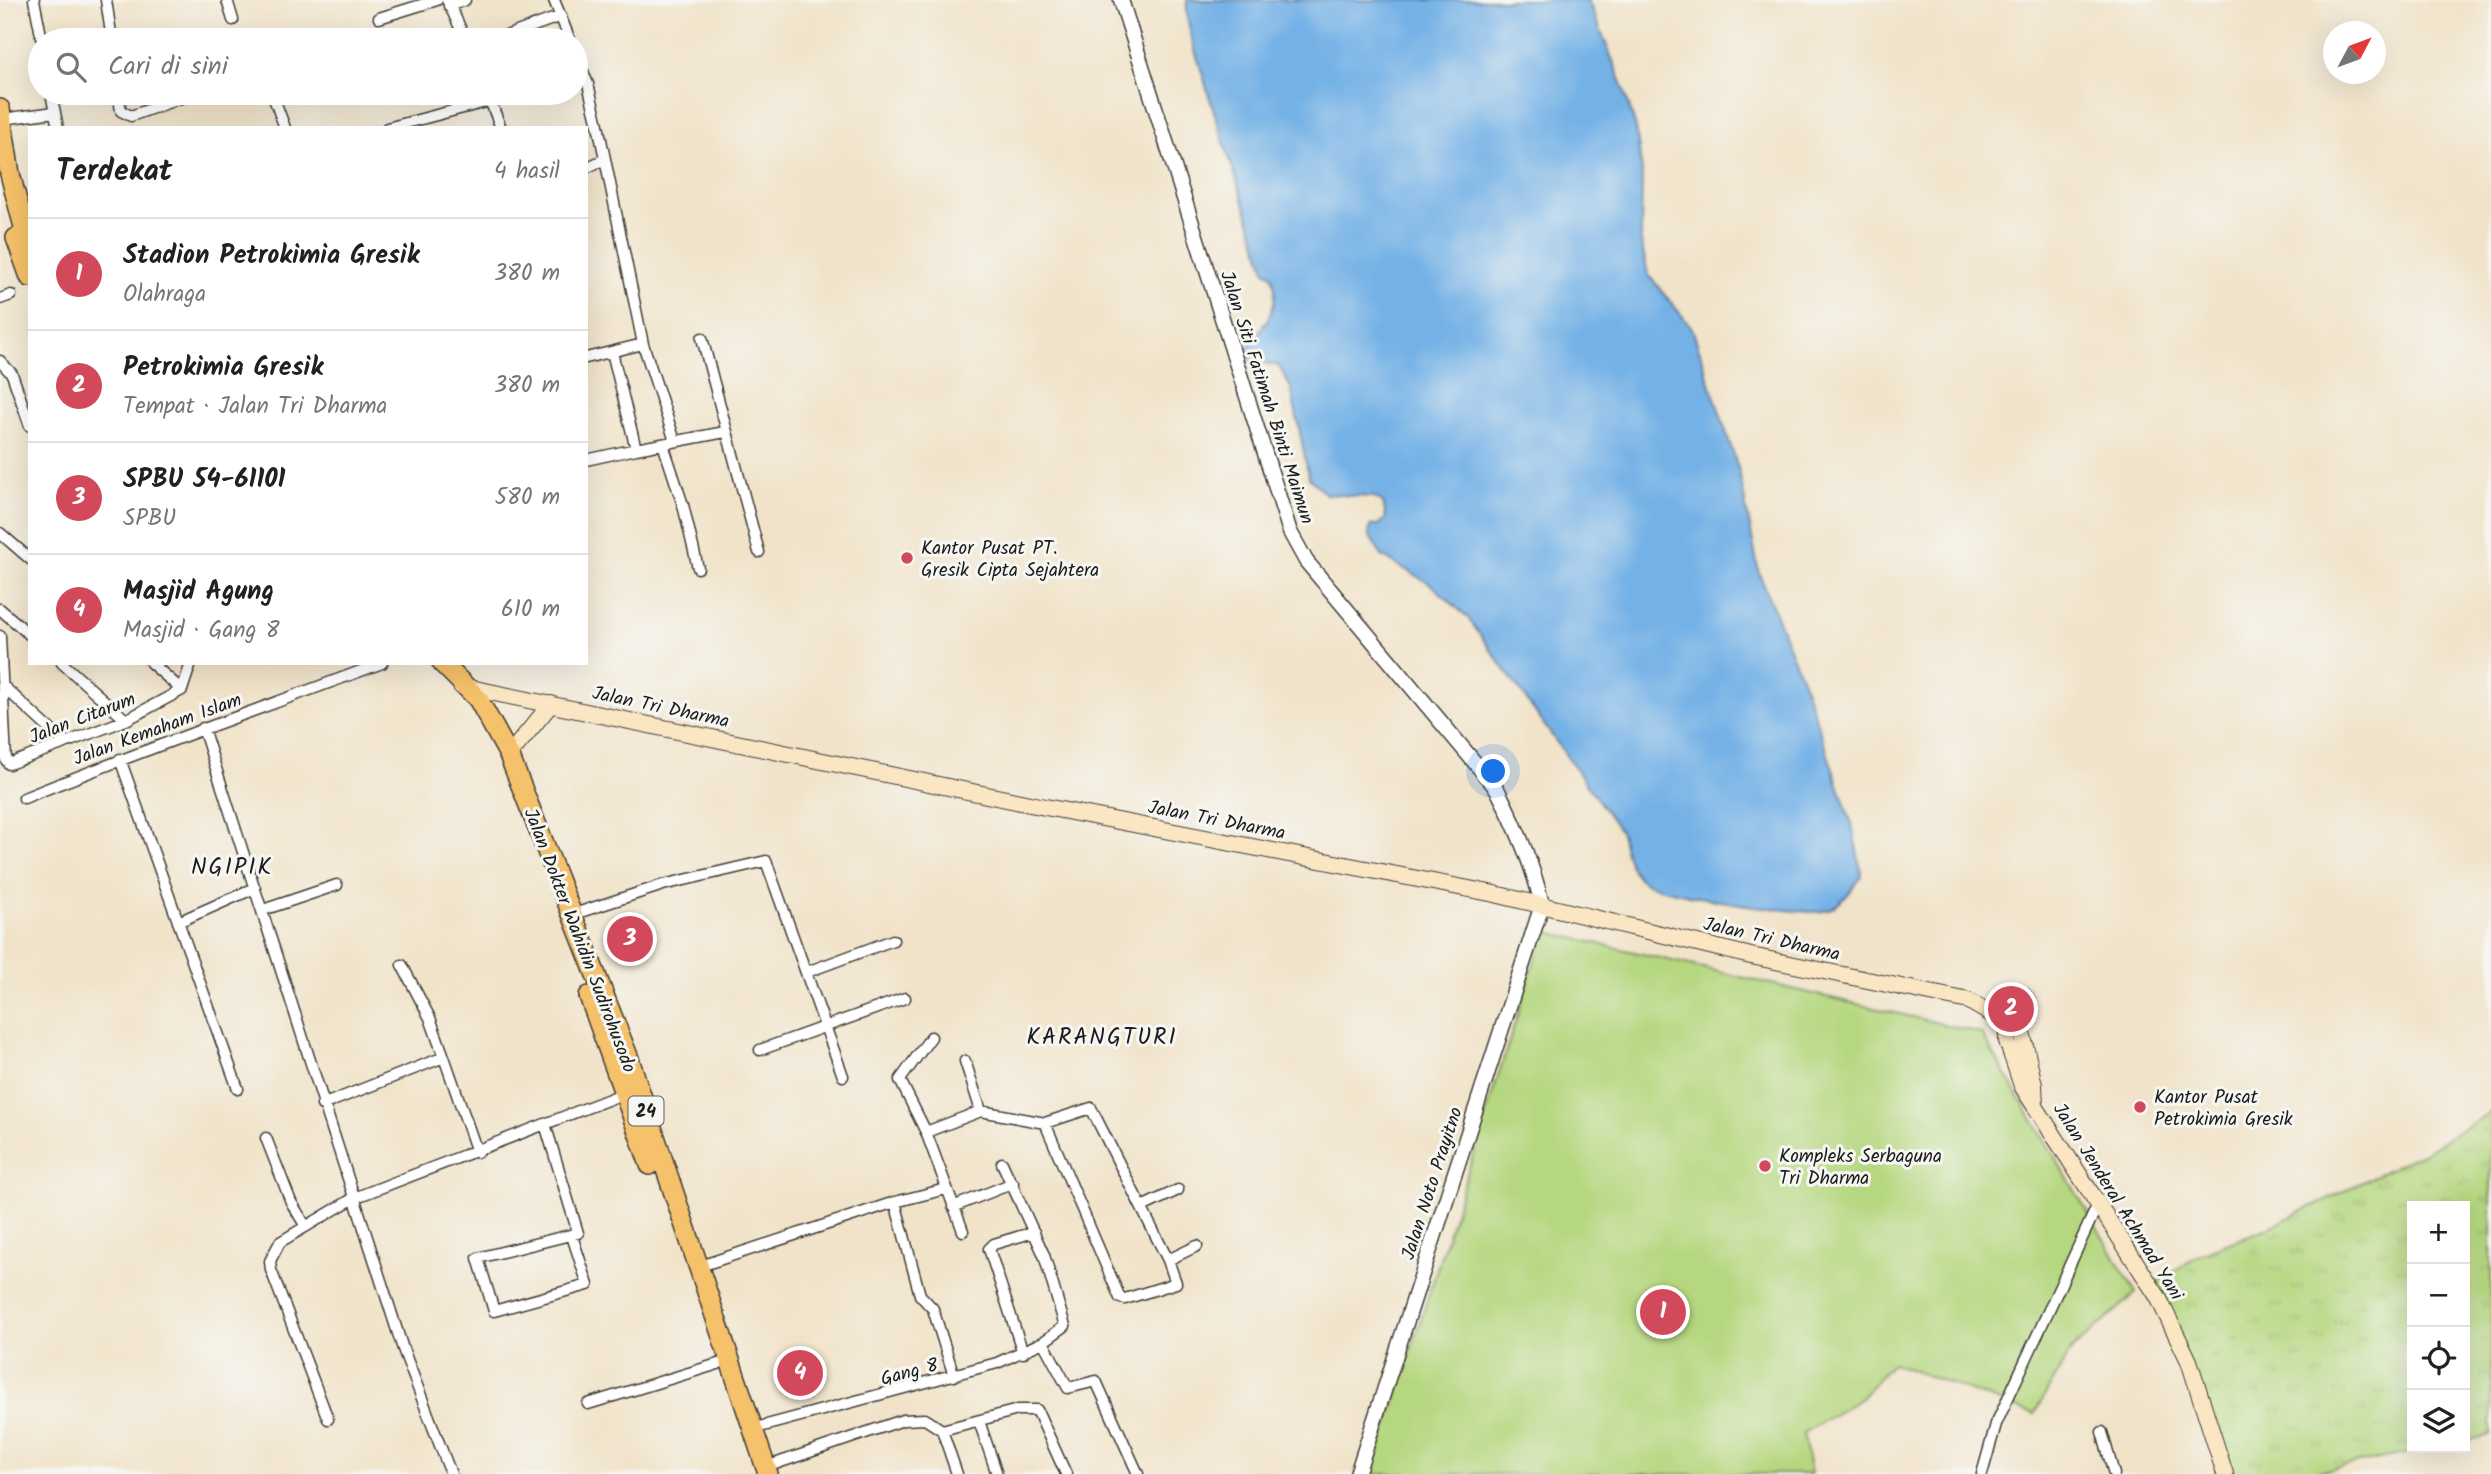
<!DOCTYPE html>
<html lang="id">
<head>
<meta charset="utf-8">
<style>
  :root { --surface:#fff; --page:#f6f6f6; --text:#202124; --muted:#757577; --line:#e0e0e0; --accent:#d1495b }
  body { margin:0; font-family:Kalam,sans-serif; background:var(--page); color:var(--text) }
  .controls { position:absolute; right:21px; bottom:21px; display:grid; overflow:hidden; border-radius:0px; box-shadow:0 7px 28px #0002 }
  .controls button { width:63px; height:63px; display:grid; place-items:center; padding:0; border:0; border-bottom:2px solid var(--line); background:var(--surface); color:var(--text); font:35px sans-serif }
  .compass { position:absolute; left:2323px; top:21px; width:63px; height:63px; border-radius:50%; background:var(--surface); box-shadow:0 7px 28px #0002; rotate:49deg }
  .you { position:absolute; left:1494px; top:772px; width:24px; height:24px; margin:-18px; border:5px solid #fff; border-radius:50%; background:#1a73e8; box-shadow:0 0 0 10px #1a73e833 }
  .badge { display:grid; place-items:center; width:46px; height:46px; border-radius:50%; background:var(--accent); color:#fff; font-size:23px; font-weight:700 }
  .pin { position:absolute; translate:-50% -50%; border:4px solid #fff; box-shadow:0 2px 7px #0006 }
  .list { margin:0; padding:0; list-style:none }
  h2 { display:flex; justify-content:space-between; align-items:center; height:91px; margin:0; padding:0 28px; font-size:30px }
  h2 small { font-size:23px; font-weight:400; color:var(--muted) }
  .list li { display:grid; grid-template-columns:46px 1fr auto; gap:21px; align-items:center; box-sizing:border-box; height:112px; padding:0 28px; border-top:2px solid var(--line) }
  .list b { display:block; font-size:26px; white-space:nowrap }
  .list p { margin:0; font-size:23px; white-space:nowrap; color:var(--muted) }
  .list em { font-size:23px; font-style:normal; color:var(--muted) }
  .icon { flex:none; width:38px; height:38px; fill:none; stroke:currentColor; stroke-width:2; stroke-linecap:round; stroke-linejoin:round }
  .map { position:relative; flex:none; width:2491px; height:1474px; overflow:hidden }
  .search { position:absolute; background:var(--surface); box-shadow:0 7px 28px #0002; left:28px; top:28px; width:560px; height:77px; display:flex; align-items:center; gap:18px; box-sizing:border-box; padding:0 24px; border-radius:38px; color:var(--muted); font-size:26px }
  .panel { position:absolute; background:var(--surface); box-shadow:0 7px 28px #0002; left:28px; top:126px; width:560px; height:539px; border-radius:0px }
  .map>svg:first-child { display:block }
</style>
</head>
<body>
<div class="map">
<svg width="2491" height="1474" viewBox="0 0 2491 1474">
  <defs>
    <pattern id="grass-tufts" width="24" height="20" patternUnits="userSpaceOnUse" patternTransform="scale(1.75)"><rect width="24" height="20" fill="#b5d77f"/><path d="M3 7l-1-3M5 7V3M7 7l1-3M15 17l-1-3M17 17v-4M19 17l1-3" fill="none" stroke="#9bb86d"/></pattern>
  </defs>
  <rect width="100%" height="100%" fill="#f6f6f2"/>
  <filter id="ink" filterUnits="userSpaceOnUse"><feTurbulence type="fractalNoise" baseFrequency=".0143" numOctaves="2"/><feDisplacementMap in="SourceGraphic" scale="14" xChannelSelector="R" yChannelSelector="G"/><feConvolveMatrix kernelMatrix="1 2 1 2 8 2 1 2 1" color-interpolation-filters="sRGB"/></filter>
  <filter id="wash" filterUnits="userSpaceOnUse"><feTurbulence type="fractalNoise" baseFrequency=".00686" numOctaves="4" result="noise"/><feDisplacementMap in="SourceGraphic" scale="28" xChannelSelector="R" yChannelSelector="G"/><feGaussianBlur stdDeviation="1.57" result="paint"/><feColorMatrix in="noise" values="0 0 0 0 0 0 0 0 0 0 0 0 0 0 0 0 0 1.4 0 .05"/><feComposite in="paint" operator="in"/></filter>
  <g filter="url(#wash)">
    <rect width="100%" height="100%" fill="#f1e3c9"/>
    <path fill="url(#grass-tufts)" stroke="#687a4e" stroke-width="2" d="M 2491,1112 L 2491,1435 L 2465,1441 L 2465,1206 L 2412,1206 L 2412,1448 L 2432,1448 L 2306,1474 L 2235,1474 L 2155,1283 L 2203,1253 L 2268,1228 L 2424,1152 Z"/>
    <path fill="#b5d77f" stroke="#687a4e" stroke-width="2" d="M 1544,931 L 1981,1033 L 2136,1293 L 2072,1349 L 2034,1414 L 1892,1363 L 1861,1398 L 1803,1433 L 1811,1474 L 1372,1474 Z"/>
    <path fill="#73b1e6" stroke="#486681" stroke-width="2" d="M 1187,0 L 1588,0 L 1622,83 L 1636,128 L 1642,172 L 1641,241 L 1648,274 L 1692,328 L 1739,471 L 1759,573 L 1803,682 L 1852,825 L 1862,876 C 1853,888 1840,908 1823,911 C 1802,916 1661,894 1644,882 C 1627,870 1626,850 1620,831 L 1468,618 L 1432,585 L 1382,556 L 1369,535 L 1370,526 L 1379,525 L 1386,518 L 1383,502 L 1374,497 L 1326,494 L 1309,478 L 1291,388 L 1279,366 L 1245,359 L 1243,353 C 1262,327 1283,309 1272,275 L 1265,271 C 1247,206 1223,144 1204,79 C 1197,55 1185,25 1187,0 Z"/>
  </g>
  <g filter="url(#ink)">
    <g fill="none" stroke-linecap="round" stroke-linejoin="round">
      <g stroke="#3c3a36" stroke-width="13">
        <path id="minor" d="M 34,0 L 42,40
          M 106,0 L 112,40
          M 227,0 L 233,20
          M 447,0 L 466,40
          M 554,0 L 570,40
          M 449,6 L 465,0
          M 379,18 L 437,0
          M 170,38 L 171,40
          M 495,40 L 561,16
          M 576,54 L 588,84 L 598,125 L 643,344 L 586,358
          M 51,93 L 58,128
          M 118,93 L 121,111 L 131,116 L 195,93
          M 272,93 L 285,128
          M 487,93 L 501,128
          M 2,119 L 55,112
          M 387,128 L 490,101
          M 586,168 L 605,159
          M 0,299 L 11,295
          M 702,338 L 759,552
          M 643,344 L 675,441
          M 0,361 L 12,374 L 30,426
          M 663,444 L 683,505 L 698,568
          M 636,449 L 725,432
          M 586,460 L 636,449 L 612,352
          M 0,533 L 30,559
          M 0,609 L 30,635
          M 0,636 L 6,760 L 9,764 L 126,720 L 182,690 L 191,663
          M 62,663 L 126,720
          M 151,663 L 182,690
          M 3,686 L 65,743
          M 203,728 L 403,1349 L 451,1474
          M 120,759 L 238,1089
          M 24,798 C 142,750 263,708 382,663
          M 263,910 L 337,885
          M 571,915 L 663,885 L 766,861 L 843,1076
          M 178,922 L 255,888
          M 402,965 L 430,1018 L 444,1057
          M 807,972 L 893,940
          M 931,1037 L 900,1080 L 926,1132 L 963,1231
          M 760,1050 L 905,998
          M 965,1061 L 981,1111
          M 322,1105 L 444,1057 L 477,1152
          M 545,1124 L 578,1233 L 478,1258 L 494,1311 L 588,1285 L 572,1236
          M 926,1132 L 981,1111 L 1045,1123 L 1091,1108 L 1168,1260 L 1176,1283 L 1125,1299 L 1120,1298 L 1045,1123
          M 266,1138 L 291,1202 L 305,1225
          M 946,1189 L 895,1202 L 920,1295 L 933,1309 L 954,1376
          M 953,1207 L 1013,1183
          M 1142,1207 L 1178,1190
          M 1168,1260 L 1197,1246
          M 697,1267 L 895,1202
          M 1043,1342 L 1068,1388 L 1096,1381 L 1138,1474
          M 1023,1353 L 989,1249 L 994,1244 L 1034,1232
          M 588,1404 L 718,1364
          M 328,1419 L 271,1270 L 270,1261 L 280,1242 L 354,1198 L 625,1093
          M 979,1421 L 997,1474
          M 752,1429 L 997,1363 L 1043,1342 L 1065,1326 L 1044,1255 L 1002,1163
          M 942,1430 L 957,1474
          M 2102,1432 L 2114,1474
          M 766,1467 L 903,1420 L 925,1419 L 942,1430 L 1018,1410 L 1037,1410 L 1066,1474
          M 1982,1474 L 1996,1424 L 2098,1204"/>
      </g>
      <g stroke="#3c3a36" stroke-width="17">
        <path id="tertiary" d="M 1121,0 L 1290,532 L 1306,561 L 1497,789 C 1516,826 1533,864 1542,905 L 1357,1474"/>
      </g>
      <g stroke="#3c3a36" stroke-width="18">
        <path id="secondary" d="M 461,686 L 1030,804 L 1495,894 L 1751,956 L 1969,1001 L 2003,1021
          M 509,755 L 551,704
          M1997 1008a16 16 0 1 1 32 0a16 16 0 1 1-32 0Z
          M 2020,1023 L 2034,1085 L 2035,1106
          M 2007,1024 L 2007,1041 L 2022,1086 L 2158,1297 L 2189,1361 L 2225,1474"/>
      </g>
      <g stroke="#3c3a36" stroke-width="22">
        <path id="trunk" d="M 0,109 L 10,174 L 30,250
          M 16,238 L 30,277
          M 442,663 L 478,699 L 509,755 L 628,1056 L 768,1474
          M 589,996 L 650,1165"/>
      </g>
      <use href="#minor" stroke="#fff" stroke-width="10"/>
      <use href="#tertiary" stroke="#fff" stroke-width="14"/>
      <use href="#secondary" stroke="#fbe6c4" stroke-width="16"/>
      <use href="#trunk" stroke="#f5c16b" stroke-width="19"/>
    </g>
  </g>
  <g fill="#d1495b" stroke="#f6f6f2" stroke-width="2.5">
    <circle cx="907" cy="558" r="7"/>
    <circle cx="2140" cy="1107" r="7"/>
    <circle cx="1765" cy="1166" r="7"/>
  </g>
  <g text-anchor="middle" stroke-width="6" stroke-linejoin="round" paint-order="stroke">
    <rect fill="#f6f6f2" stroke="#5d5d5c" stroke-width="2" x="628.5" y="1096.5" width="35" height="29" rx="5"/>
    <g font-size="18" font-weight="bold" fill="#1c1c1c">
      <text x="646" y="1117">24</text>
    </g>
    <g font-size="19" fill="#1c1c1c" stroke="#f6f6f2">
      <text transform="translate(1268 397) rotate(72)" y="7">Jalan Siti Fatimah Binti Maimun</text>
      <text transform="translate(661 706) rotate(12)" y="7">Jalan Tri Dharma</text>
      <text transform="translate(82 717) rotate(-21)" y="7">Jalan Citarum</text>
      <text transform="translate(157 728) rotate(-20)" y="7">Jalan Kemaham Islam</text>
      <text transform="translate(1217 819) rotate(11)" y="7">Jalan Tri Dharma</text>
      <text transform="translate(1772 938) rotate(13)" y="7">Jalan Tri Dharma</text>
      <text transform="translate(581 940) rotate(69)" y="7">Jalan Dokter Wahidin Sudirohusodo</text>
      <text transform="translate(1431 1183) rotate(-72)" y="7">Jalan Noto Prayitno</text>
      <text transform="translate(2119 1201) rotate(58)" y="7">Jalan Jenderal Achmad Yani</text>
      <text transform="translate(909 1371) rotate(-15)" y="7">Gang 8</text>
    </g>
    <g font-size="19" fill="#1c1c1c" stroke="#f6f6f2" text-anchor="start">
      <text x="921" y="554">Kantor Pusat PT.<tspan x="921" dy="22">Gresik Cipta Sejahtera</tspan></text>
      <text x="2154" y="1103">Kantor Pusat<tspan x="2154" dy="22">Petrokimia Gresik</tspan></text>
      <text x="1779" y="1162">Kompleks Serbaguna<tspan x="1779" dy="22">Tri Dharma</tspan></text>
    </g>
    <g font-size="23" letter-spacing="2" fill="#1c1c1c" stroke="#f6f6f2">
      <text x="232" y="874">NGIPIK</text>
      <text x="1102" y="1044">KARANGTURI</text>
    </g>
  </g>
</svg>
<div class="controls">
<button>+</button>
<button>−</button>
<button><svg class="icon" aria-label="locate" viewBox="0 0 24 24"><circle cx="12" cy="12" r="6"/><path d="M12 2v4M12 18v4M2 12h4M18 12h4"/></svg></button>
<button><svg class="icon" aria-label="layers" viewBox="0 0 24 24"><path d="M12 4l9 5-9 5-9-5zM3 14l9 5 9-5"/></svg></button>
</div>
<svg class="compass" viewBox="-18 -18 36 36"><path d="M0-13l5 13h-10z" fill="#e53935"/><path d="M0 13l5-13h-10z" fill="#757577"/></svg>
<div class="you"></div>
<div class="pin badge" style="left:1663px;top:1312px">1</div>
<div class="pin badge" style="left:2011px;top:1009px">2</div>
<div class="pin badge" style="left:630px;top:939px">3</div>
<div class="pin badge" style="left:800px;top:1373px">4</div>
<div class="search"><svg class="icon" aria-label="search" viewBox="0 0 24 24"><circle cx="10" cy="10" r="6"/><path d="M15 15l6 6"/></svg>Cari di sini</div>
<section class="panel">
<h2>Terdekat<small>4 hasil</small></h2>
<ul class="list">
<li><span class="badge">1</span><div><b>Stadion Petrokimia Gresik</b><p>Olahraga</p></div><em>380 m</em></li>
<li><span class="badge">2</span><div><b>Petrokimia Gresik</b><p>Tempat · Jalan Tri Dharma</p></div><em>380 m</em></li>
<li><span class="badge">3</span><div><b>SPBU 54-61101</b><p>SPBU</p></div><em>580 m</em></li>
<li><span class="badge">4</span><div><b>Masjid Agung</b><p>Masjid · Gang 8</p></div><em>610 m</em></li>
</ul>
</section>
</div>
</body>
</html>
